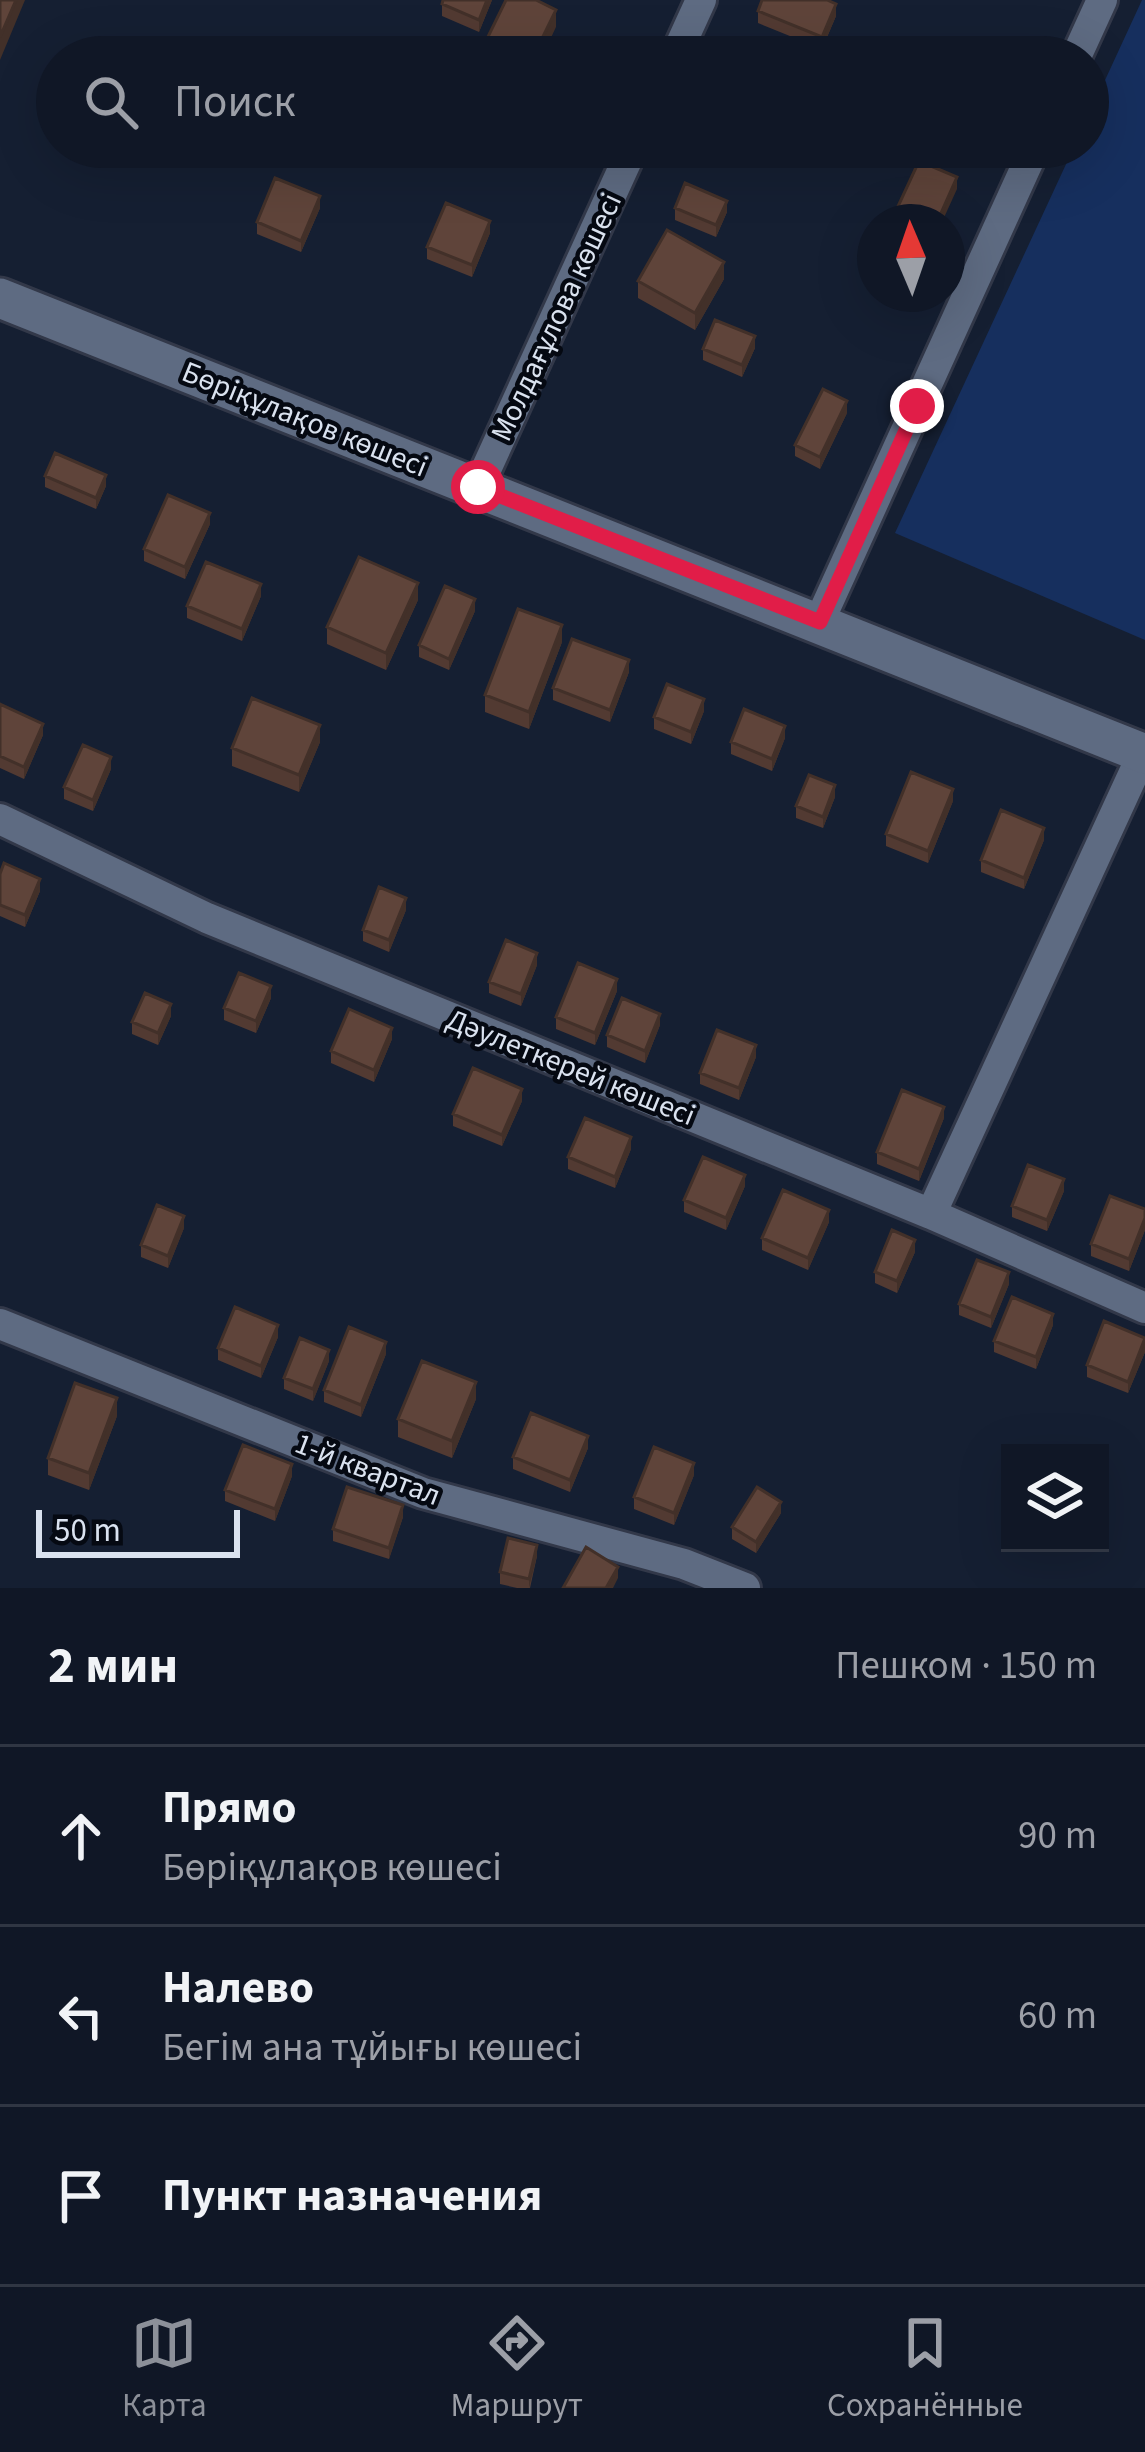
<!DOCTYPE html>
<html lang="ru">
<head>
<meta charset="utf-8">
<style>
  :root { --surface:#101726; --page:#19202e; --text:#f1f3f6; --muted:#9c9fa7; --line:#303643; --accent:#8c9099 }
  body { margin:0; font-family:"Source Sans 3",sans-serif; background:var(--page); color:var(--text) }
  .controls { position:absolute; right:36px; bottom:36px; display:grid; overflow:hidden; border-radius:0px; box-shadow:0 12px 48px #0002 }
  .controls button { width:108px; height:108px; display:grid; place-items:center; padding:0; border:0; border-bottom:3px solid var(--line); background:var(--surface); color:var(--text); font:60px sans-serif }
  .compass { position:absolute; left:857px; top:204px; width:108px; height:108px; border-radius:50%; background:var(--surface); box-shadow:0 12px 48px #0002; rotate:358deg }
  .scale { position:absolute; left:36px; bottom:30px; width:204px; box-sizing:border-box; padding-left:12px; border:6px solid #dae2ef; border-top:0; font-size:33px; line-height:42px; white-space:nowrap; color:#dae2ef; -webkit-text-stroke:9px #050912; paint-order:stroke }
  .stop { position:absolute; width:36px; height:36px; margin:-27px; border:9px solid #e11d48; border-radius:50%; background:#fff }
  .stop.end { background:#e11d48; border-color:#fff; box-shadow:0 3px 12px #0008 }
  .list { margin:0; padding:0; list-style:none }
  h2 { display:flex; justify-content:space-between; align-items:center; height:156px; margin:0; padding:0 48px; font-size:51px }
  h2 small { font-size:39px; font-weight:400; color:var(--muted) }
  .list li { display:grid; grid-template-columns:78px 1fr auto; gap:36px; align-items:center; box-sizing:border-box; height:180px; padding:0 48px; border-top:3px solid var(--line) }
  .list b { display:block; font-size:45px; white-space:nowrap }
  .list p { margin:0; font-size:39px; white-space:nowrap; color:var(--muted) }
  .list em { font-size:39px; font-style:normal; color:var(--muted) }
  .icon { flex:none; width:66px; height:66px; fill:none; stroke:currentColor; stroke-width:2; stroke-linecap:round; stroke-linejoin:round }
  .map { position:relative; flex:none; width:1145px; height:1588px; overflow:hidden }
  .search { position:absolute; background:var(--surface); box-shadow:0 12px 48px #0002; left:36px; right:36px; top:36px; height:132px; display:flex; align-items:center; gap:30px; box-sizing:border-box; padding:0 42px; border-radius:66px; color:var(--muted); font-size:45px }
  .sheet { height:696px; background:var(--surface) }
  nav { display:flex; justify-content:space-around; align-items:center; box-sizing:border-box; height:168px; border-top:3px solid var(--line); background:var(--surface); font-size:33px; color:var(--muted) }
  nav a { display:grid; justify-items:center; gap:6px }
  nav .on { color:var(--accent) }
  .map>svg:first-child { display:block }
</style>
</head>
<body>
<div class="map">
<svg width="1145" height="1588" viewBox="0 0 1145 1588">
  <rect width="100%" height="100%" fill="#151f32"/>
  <path fill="#162f5e" d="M 1142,0 L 1145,0 L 1145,640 L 895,533 L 1074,147 L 1088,147 L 1088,117 Z"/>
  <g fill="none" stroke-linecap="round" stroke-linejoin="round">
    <g stroke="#323849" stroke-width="36">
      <path id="minor" d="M 675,57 L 701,0
        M 1076,57 L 1102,0
        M 478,487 L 633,147
        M 819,622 L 1035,147
        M 0,819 L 207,918 L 931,1214 L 1145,1308
        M 931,1214 L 1143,753
        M 0,1324 L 423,1493 L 684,1564 L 745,1588"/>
    </g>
    <g stroke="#323849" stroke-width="45">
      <path id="tertiary" d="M 0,298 L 1145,754"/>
    </g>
    <use href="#minor" stroke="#5e6b82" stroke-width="30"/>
    <use href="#tertiary" stroke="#5e6b82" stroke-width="39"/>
  </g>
  <path fill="#523a32" d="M 492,0 L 479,32 L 442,16 L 442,4 Z
    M 758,11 L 836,16 L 822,49 L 758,23 Z
    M 749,147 L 784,147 L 779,159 Z
    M 320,208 L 301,252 L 257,234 L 257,222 Z
    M 675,208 L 727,212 L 716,237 L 675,220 Z
    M 490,233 L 472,277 L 427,259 L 427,247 Z
    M 724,279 L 695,330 L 638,298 L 638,281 Z
    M 755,348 L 742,377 L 703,360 L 703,349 Z
    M 847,413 L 820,469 L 795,456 L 795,445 Z
    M 45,476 L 106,486 L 96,509 L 45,487 Z
    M 210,524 L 185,579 L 144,561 L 144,549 Z
    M 261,596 L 242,641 L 187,618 L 187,606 Z
    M 418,600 L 386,670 L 327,644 L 327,627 Z
    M 475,611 L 449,670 L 419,657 L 419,645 Z
    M 562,642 L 529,729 L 485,712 L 485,695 Z
    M 629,672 L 610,722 L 553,700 L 553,688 Z
    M 0,704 L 43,735 L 24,779 L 0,768 Z
    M 704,711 L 691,744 L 654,729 L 654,717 Z
    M 785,738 L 772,771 L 731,754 L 731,742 Z
    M 320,742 L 299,792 L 232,766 L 232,748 Z
    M 111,769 L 93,811 L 64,799 L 64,787 Z
    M 835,797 L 823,828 L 796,818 L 796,806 Z
    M 953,801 L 928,863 L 886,846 L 886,834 Z
    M 1044,840 L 1024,889 L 981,872 L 981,860 Z
    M 0,874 L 40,891 L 25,927 L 0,916 Z
    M 406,910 L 389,952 L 363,941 L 363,930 Z
    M 537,965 L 521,1006 L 489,993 L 489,982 Z
    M 617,991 L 595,1045 L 556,1029 L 556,1017 Z
    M 271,998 L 256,1033 L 224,1020 L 224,1008 Z
    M 171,1016 L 158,1045 L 132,1034 L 132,1022 Z
    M 660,1025 L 645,1063 L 607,1047 L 607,1035 Z
    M 392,1039 L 374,1082 L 331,1063 L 331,1051 Z
    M 756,1057 L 739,1100 L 700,1084 L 700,1073 Z
    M 522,1101 L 502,1146 L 453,1126 L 453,1114 Z
    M 944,1118 L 919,1181 L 877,1164 L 877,1152 Z
    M 631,1149 L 615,1188 L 568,1169 L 568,1157 Z
    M 745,1186 L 726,1230 L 684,1212 L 684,1200 Z
    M 1064,1191 L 1047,1231 L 1012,1217 L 1012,1206 Z
    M 1145,1209 L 1145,1230 L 1129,1271 L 1091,1256 L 1091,1244 Z
    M 829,1222 L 808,1270 L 762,1250 L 762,1238 Z
    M 184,1228 L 168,1268 L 141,1257 L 141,1245 Z
    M 915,1252 L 897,1293 L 875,1283 L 875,1272 Z
    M 1009,1284 L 991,1328 L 959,1315 L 959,1304 Z
    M 1053,1325 L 1036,1369 L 994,1352 L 994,1341 Z
    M 278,1337 L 261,1378 L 218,1360 L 218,1348 Z
    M 1145,1338 L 1145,1352 L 1128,1393 L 1087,1377 L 1087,1365 Z
    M 386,1354 L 361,1417 L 324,1402 L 324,1390 Z
    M 329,1361 L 313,1401 L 284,1389 L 284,1378 Z
    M 476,1399 L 452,1458 L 398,1437 L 398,1419 Z
    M 117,1416 L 89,1490 L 48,1475 L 48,1458 Z
    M 588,1448 L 570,1492 L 513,1469 L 513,1457 Z
    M 694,1475 L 674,1525 L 634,1509 L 634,1497 Z
    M 292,1476 L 275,1521 L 225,1501 L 225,1490 Z
    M 781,1513 L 756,1553 L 732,1539 L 732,1527 Z
    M 403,1517 L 389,1559 L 333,1541 L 333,1529 Z
    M 537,1556 L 530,1588 L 517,1588 L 500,1584 L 500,1572 Z"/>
  <path fill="#423029" d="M 16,0 L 25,0 L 0,60 L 0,37 Z
    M 487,0 L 492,0 L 479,32 L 479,20 Z
    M 836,4 L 836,16 L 822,49 L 822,37 Z
    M 556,10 L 556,27 L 542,57 L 533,57 Z
    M 957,177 L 957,189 L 942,222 L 937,222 Z
    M 320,196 L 320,208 L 301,252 L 301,241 Z
    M 727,201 L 727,212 L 716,237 L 716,225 Z
    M 490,221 L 490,233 L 472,277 L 472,265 Z
    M 724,262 L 724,279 L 695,330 L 695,313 Z
    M 755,336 L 755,348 L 742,377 L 742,365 Z
    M 847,401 L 847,413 L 820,469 L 820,457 Z
    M 106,475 L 106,486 L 96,509 L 96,498 Z
    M 210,513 L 210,524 L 185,579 L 185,567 Z
    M 418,583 L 418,600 L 386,670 L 386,653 Z
    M 261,584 L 261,596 L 242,641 L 242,629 Z
    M 475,599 L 475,611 L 449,670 L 449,659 Z
    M 562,625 L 562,642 L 529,729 L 529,712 Z
    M 629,660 L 629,672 L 610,722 L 610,710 Z
    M 704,699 L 704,711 L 691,744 L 691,732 Z
    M 43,724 L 43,735 L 24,779 L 24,767 Z
    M 320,725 L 320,742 L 299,792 L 299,775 Z
    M 785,726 L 785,738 L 772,771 L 772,759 Z
    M 111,757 L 111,769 L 93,811 L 93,800 Z
    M 835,785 L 835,797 L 823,828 L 823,817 Z
    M 953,789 L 953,801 L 928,863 L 928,851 Z
    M 1044,828 L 1044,840 L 1024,889 L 1024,878 Z
    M 40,879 L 40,891 L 25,927 L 25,915 Z
    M 406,898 L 406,910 L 389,952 L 389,940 Z
    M 537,953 L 537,965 L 521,1006 L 521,994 Z
    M 617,979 L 617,991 L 595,1045 L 595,1033 Z
    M 271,986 L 271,998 L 256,1033 L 256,1021 Z
    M 171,1004 L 171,1016 L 158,1045 L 158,1033 Z
    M 660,1014 L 660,1025 L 645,1063 L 645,1051 Z
    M 392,1028 L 392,1039 L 374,1082 L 374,1070 Z
    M 756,1045 L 756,1057 L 739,1100 L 739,1088 Z
    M 522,1089 L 522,1101 L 502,1146 L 502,1135 Z
    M 944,1107 L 944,1118 L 919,1181 L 919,1169 Z
    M 631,1137 L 631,1149 L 615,1188 L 615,1177 Z
    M 745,1175 L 745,1186 L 726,1230 L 726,1218 Z
    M 1064,1179 L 1064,1191 L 1047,1231 L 1047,1220 Z
    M 829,1210 L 829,1222 L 808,1270 L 808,1258 Z
    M 184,1216 L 184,1228 L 168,1268 L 168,1256 Z
    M 1145,1218 L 1145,1230 L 1129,1271 L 1129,1259 Z
    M 915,1240 L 915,1252 L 897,1293 L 897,1281 Z
    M 1009,1272 L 1009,1284 L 991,1328 L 991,1317 Z
    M 1053,1314 L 1053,1325 L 1036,1369 L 1036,1357 Z
    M 278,1325 L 278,1337 L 261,1378 L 261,1366 Z
    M 1145,1340 L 1145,1352 L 1128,1393 L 1128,1382 Z
    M 386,1342 L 386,1354 L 361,1417 L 361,1405 Z
    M 329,1350 L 329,1361 L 313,1401 L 313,1389 Z
    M 476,1382 L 476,1399 L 452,1458 L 452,1441 Z
    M 117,1398 L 117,1416 L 89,1490 L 89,1473 Z
    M 588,1436 L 588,1448 L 570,1492 L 570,1480 Z
    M 694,1463 L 694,1475 L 674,1525 L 674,1513 Z
    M 292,1464 L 292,1476 L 275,1521 L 275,1509 Z
    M 781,1502 L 781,1513 L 756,1553 L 756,1542 Z
    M 403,1505 L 403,1517 L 389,1559 L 389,1548 Z
    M 537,1545 L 537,1556 L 529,1588 L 529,1579 Z
    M 618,1567 L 618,1578 L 613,1588 L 606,1588 Z"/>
  <path fill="#5f443a" stroke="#423029" stroke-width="3" d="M 0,0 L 16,0 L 0,37 Z
    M 443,0 L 487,0 L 479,20 L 442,4 Z
    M 506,0 L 536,0 L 556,10 L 533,57 L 487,57 L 480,53 Z
    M 762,0 L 827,0 L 836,4 L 822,37 L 758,11 Z
    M 750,46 L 777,57 L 745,57 Z
    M 919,161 L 957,177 L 937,222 L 909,222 L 894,215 Z
    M 275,178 L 320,196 L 301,241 L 257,222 Z
    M 685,183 L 727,201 L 716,225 L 675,208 Z
    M 446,203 L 490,221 L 472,265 L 427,247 Z
    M 667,230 L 724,262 L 695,313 L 638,281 Z
    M 715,320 L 755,336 L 742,365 L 703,349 Z
    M 823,389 L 847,401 L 820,457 L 795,445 Z
    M 55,453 L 106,475 L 96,498 L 45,476 Z
    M 168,495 L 210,513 L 185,567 L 144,549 Z
    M 359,557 L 418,583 L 386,653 L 327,627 Z
    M 206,562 L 261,584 L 242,629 L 187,606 Z
    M 445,586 L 475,599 L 449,659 L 419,645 Z
    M 518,609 L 562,625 L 529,712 L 485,695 Z
    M 572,639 L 629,660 L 610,710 L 553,688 Z
    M 667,684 L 704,699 L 691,732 L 654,717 Z
    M 252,698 L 320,725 L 299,775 L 232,748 Z
    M 0,704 L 43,724 L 24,767 L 0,756 Z
    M 744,709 L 785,726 L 772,759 L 731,742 Z
    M 83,745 L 111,757 L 93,800 L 64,787 Z
    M 911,772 L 953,789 L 928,851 L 886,834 Z
    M 809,775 L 835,785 L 823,817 L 796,806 Z
    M 1001,810 L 1044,828 L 1024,878 L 981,860 Z
    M 4,863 L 40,879 L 25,915 L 0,905 L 0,874 Z
    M 379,887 L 406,898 L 389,940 L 363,930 Z
    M 506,940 L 537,953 L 521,994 L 489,982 Z
    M 578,963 L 617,979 L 595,1033 L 556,1017 Z
    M 239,973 L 271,986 L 256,1021 L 224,1008 Z
    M 145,993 L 171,1004 L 158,1033 L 132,1022 Z
    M 622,998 L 660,1014 L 645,1051 L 607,1035 Z
    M 349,1009 L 392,1028 L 374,1070 L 331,1051 Z
    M 717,1030 L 756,1045 L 739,1088 L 700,1073 Z
    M 473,1068 L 522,1089 L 502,1135 L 453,1114 Z
    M 902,1090 L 944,1107 L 919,1169 L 877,1152 Z
    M 585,1118 L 631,1137 L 615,1177 L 568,1157 Z
    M 703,1157 L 745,1175 L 726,1218 L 684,1200 Z
    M 1028,1165 L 1064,1179 L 1047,1220 L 1012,1206 Z
    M 783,1190 L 829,1210 L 808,1258 L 762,1238 Z
    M 1110,1196 L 1145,1209 L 1145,1218 L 1129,1259 L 1091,1244 Z
    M 157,1205 L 184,1216 L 168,1256 L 141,1245 Z
    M 892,1230 L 915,1240 L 897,1281 L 875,1272 Z
    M 977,1260 L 1009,1272 L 991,1317 L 959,1304 Z
    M 1012,1297 L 1053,1314 L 1036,1357 L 994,1341 Z
    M 235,1307 L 278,1325 L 261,1366 L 218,1348 Z
    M 1104,1321 L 1145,1338 L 1128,1382 L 1087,1365 Z
    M 349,1327 L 386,1342 L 361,1405 L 324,1390 Z
    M 300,1338 L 329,1350 L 313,1389 L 284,1378 Z
    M 422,1361 L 476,1382 L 452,1441 L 398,1419 Z
    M 75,1383 L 117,1398 L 89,1473 L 48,1458 Z
    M 531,1413 L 588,1436 L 570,1480 L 513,1457 Z
    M 243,1445 L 292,1464 L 275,1509 L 225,1490 Z
    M 654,1447 L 694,1463 L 674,1513 L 634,1497 Z
    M 347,1487 L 403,1505 L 389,1548 L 333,1529 Z
    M 757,1487 L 781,1502 L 756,1542 L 732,1527 Z
    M 508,1538 L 537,1545 L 529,1579 L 500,1572 Z
    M 586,1547 L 618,1567 L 606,1588 L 563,1588 Z"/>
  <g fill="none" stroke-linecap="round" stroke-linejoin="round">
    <path stroke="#e11d48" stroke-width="15" d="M 478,487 L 820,622 L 917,406"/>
  </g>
  <g text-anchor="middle" stroke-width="9" stroke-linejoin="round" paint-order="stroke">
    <g font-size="30" fill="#dae2ef" stroke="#050912">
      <text transform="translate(556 317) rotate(-65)" y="10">Молдағұлова көшесі</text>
      <text transform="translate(305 419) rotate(22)" y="10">Бөріқұлақов көшесі</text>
      <text transform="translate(571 1067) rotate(22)" y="10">Дәулеткерей көшесі</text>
      <text transform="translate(368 1469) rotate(21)" y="10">1-й квартал</text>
    </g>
  </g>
</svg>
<div class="controls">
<button><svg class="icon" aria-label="layers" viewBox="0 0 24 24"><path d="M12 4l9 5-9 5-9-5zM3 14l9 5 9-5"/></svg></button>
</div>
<svg class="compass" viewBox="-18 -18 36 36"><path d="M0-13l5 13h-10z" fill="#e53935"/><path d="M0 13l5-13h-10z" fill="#9c9fa7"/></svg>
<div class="scale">50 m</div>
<div class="stop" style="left:478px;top:487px"></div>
<div class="stop end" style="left:917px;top:406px"></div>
<div class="search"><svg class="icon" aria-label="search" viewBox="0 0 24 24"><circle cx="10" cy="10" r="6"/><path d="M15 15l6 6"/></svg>Поиск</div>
</div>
<section class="sheet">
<h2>2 мин<small>Пешком · 150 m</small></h2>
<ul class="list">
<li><svg class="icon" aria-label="ahead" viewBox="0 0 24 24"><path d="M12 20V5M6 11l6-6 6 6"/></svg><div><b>Прямо</b><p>Бөріқұлақов көшесі</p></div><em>90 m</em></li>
<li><svg class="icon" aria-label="left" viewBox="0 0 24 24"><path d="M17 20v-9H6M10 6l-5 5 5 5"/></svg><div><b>Налево</b><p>Бегім ана тұйығы көшесі</p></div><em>60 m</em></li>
<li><svg class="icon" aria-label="arrive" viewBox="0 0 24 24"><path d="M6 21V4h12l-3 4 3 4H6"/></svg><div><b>Пункт назначения</b></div></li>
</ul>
</section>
<nav>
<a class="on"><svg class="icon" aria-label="map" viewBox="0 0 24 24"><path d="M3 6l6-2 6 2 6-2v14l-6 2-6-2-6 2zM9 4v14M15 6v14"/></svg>Карта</a>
<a><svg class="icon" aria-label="directions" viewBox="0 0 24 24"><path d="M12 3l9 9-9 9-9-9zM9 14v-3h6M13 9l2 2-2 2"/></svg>Маршрут</a>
<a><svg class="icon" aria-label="saved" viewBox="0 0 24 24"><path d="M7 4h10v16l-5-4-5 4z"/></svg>Сохранённые</a>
</nav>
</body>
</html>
